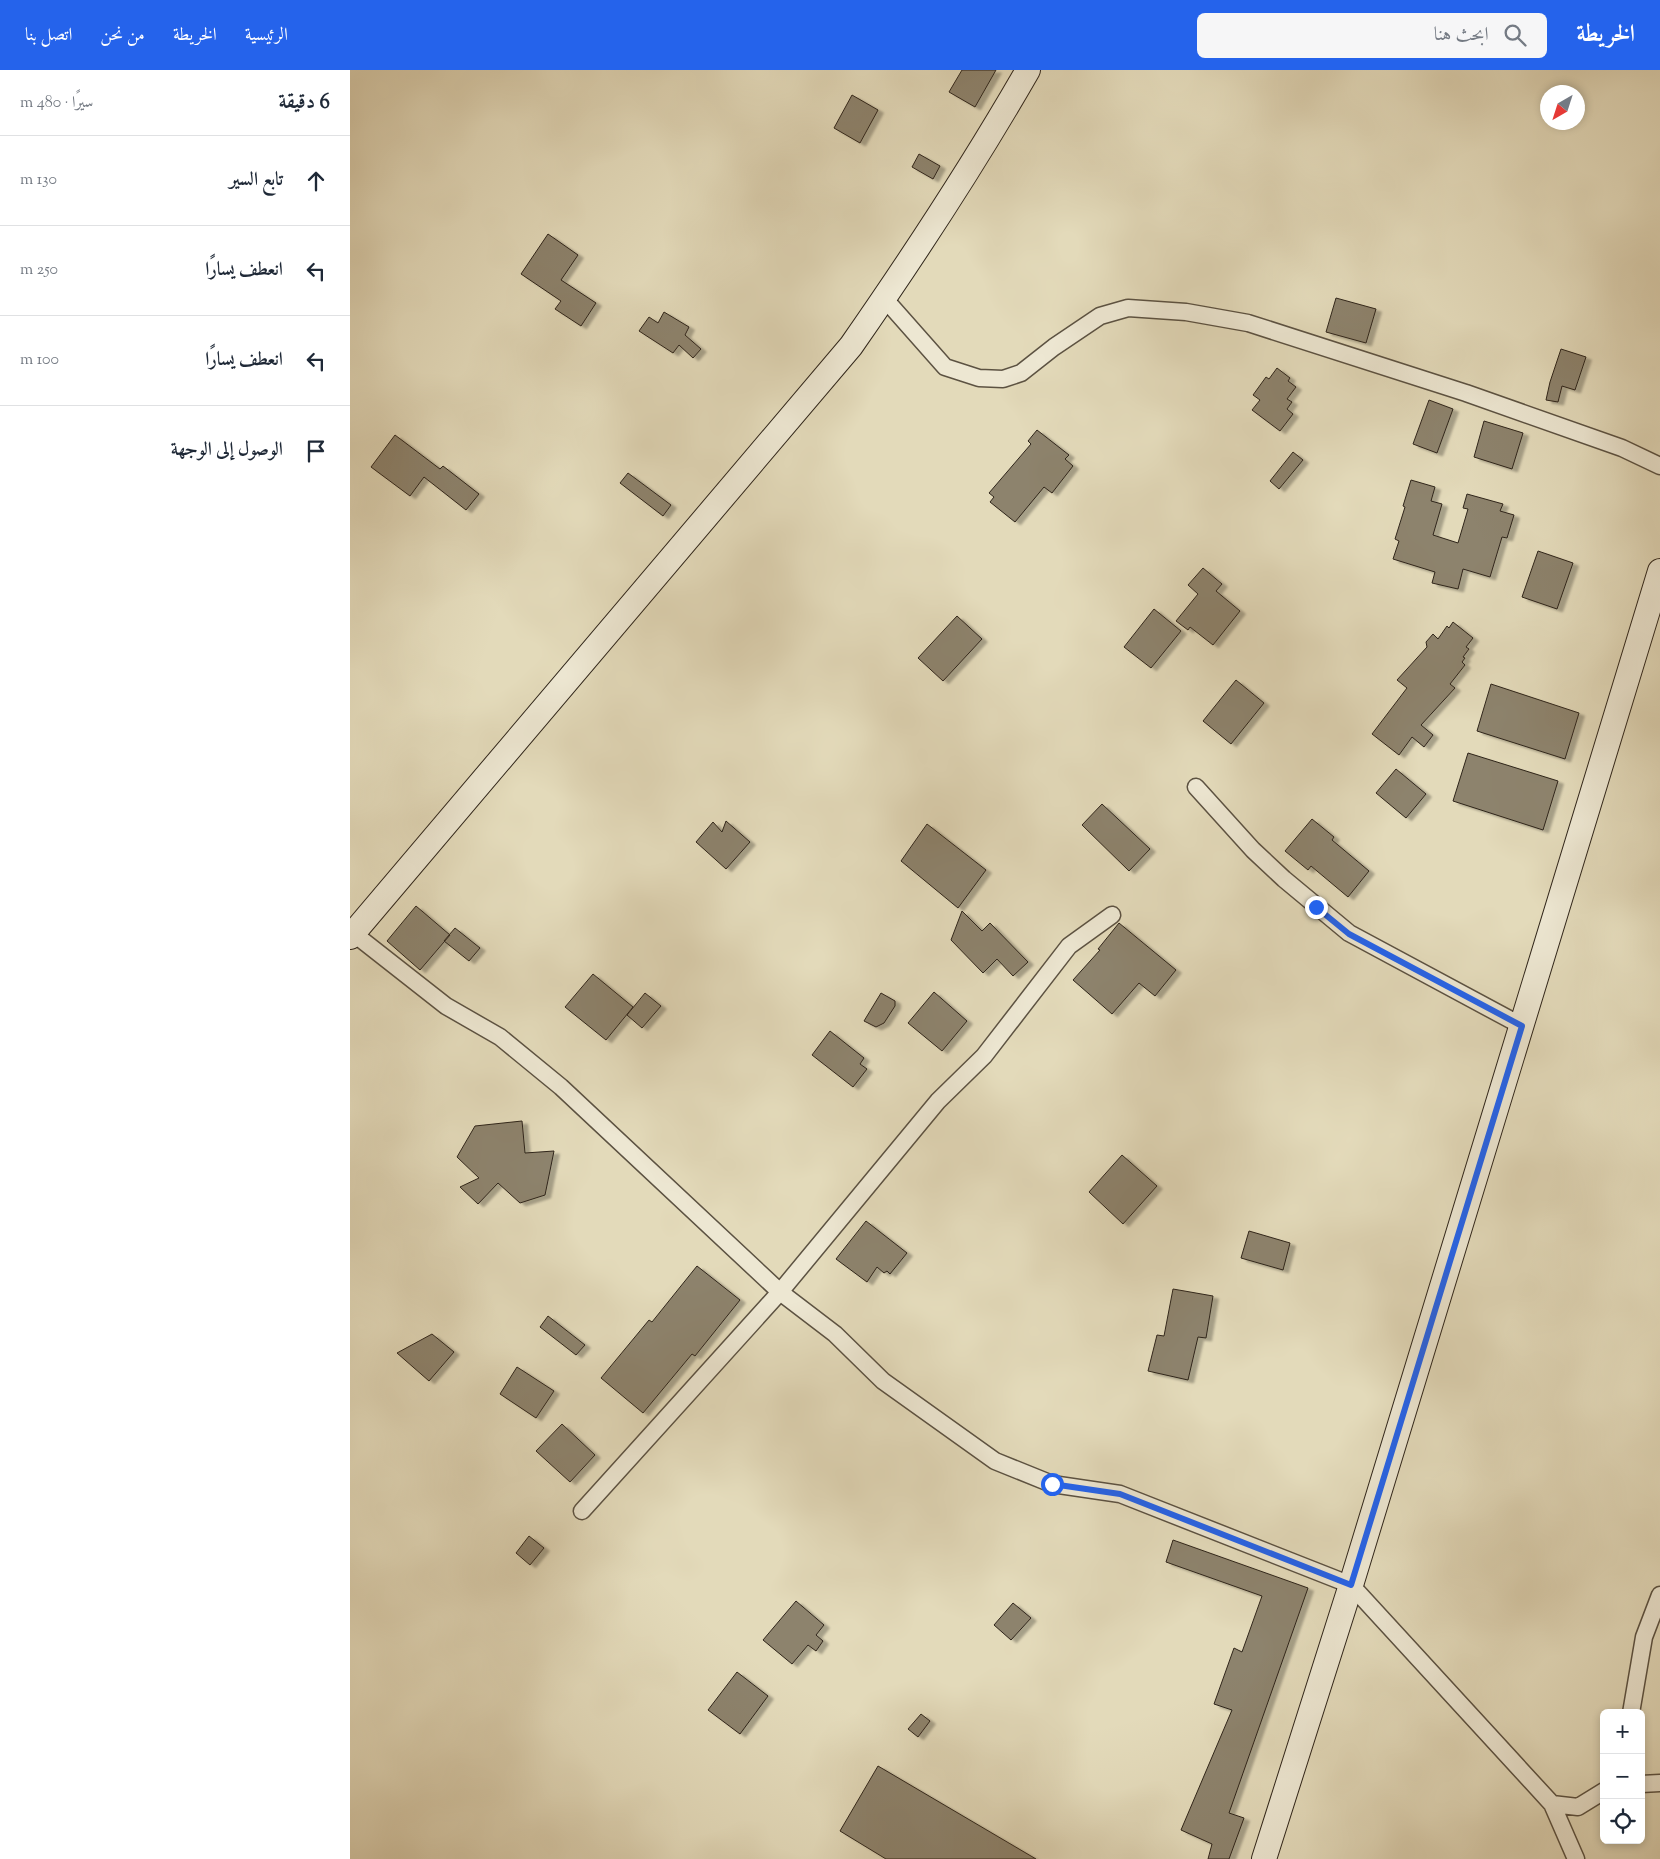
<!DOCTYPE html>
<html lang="ar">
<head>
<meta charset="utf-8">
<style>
  :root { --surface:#fff; --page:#f6f6f7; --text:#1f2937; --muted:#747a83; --line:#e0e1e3; --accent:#2563eb }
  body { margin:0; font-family:"Sorts Mill Goudy",Amiri,serif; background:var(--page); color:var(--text); direction:rtl }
  .controls { position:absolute; right:15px; bottom:15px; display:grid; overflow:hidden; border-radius:8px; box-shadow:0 2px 8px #0003 }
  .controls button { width:45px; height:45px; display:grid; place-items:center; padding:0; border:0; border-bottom:1px solid var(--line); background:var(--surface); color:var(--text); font:25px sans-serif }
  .compass { position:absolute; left:1190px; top:15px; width:45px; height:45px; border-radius:50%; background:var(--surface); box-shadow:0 2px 8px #0003; rotate:219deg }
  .stop { position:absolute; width:15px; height:15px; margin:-11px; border:4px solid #2563eb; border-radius:50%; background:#fff }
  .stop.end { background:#2563eb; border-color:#fff; box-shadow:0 1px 5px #0008 }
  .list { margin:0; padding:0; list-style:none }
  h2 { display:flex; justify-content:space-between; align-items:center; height:65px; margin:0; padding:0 20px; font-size:21px }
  h2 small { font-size:16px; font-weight:400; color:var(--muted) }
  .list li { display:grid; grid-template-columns:32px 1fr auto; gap:15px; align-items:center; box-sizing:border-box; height:90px; padding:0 20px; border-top:1px solid var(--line) }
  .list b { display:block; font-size:19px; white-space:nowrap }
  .list em { font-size:16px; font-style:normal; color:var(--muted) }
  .icon { flex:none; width:28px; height:28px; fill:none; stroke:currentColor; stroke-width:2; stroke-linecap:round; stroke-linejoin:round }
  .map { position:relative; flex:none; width:1310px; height:1789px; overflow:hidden; direction:ltr }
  header { display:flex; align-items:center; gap:30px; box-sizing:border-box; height:70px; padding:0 25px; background:var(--accent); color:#fff }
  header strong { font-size:24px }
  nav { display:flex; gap:28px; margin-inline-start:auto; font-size:18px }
  .search { width:350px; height:45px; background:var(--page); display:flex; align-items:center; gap:12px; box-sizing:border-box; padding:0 18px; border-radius:8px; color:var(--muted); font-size:19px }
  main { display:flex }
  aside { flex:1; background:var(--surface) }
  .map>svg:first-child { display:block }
</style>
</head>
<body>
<header>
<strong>الخريطة</strong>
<div class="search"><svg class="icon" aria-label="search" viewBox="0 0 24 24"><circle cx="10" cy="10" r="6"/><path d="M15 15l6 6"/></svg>ابحث هنا</div>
<nav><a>الرئيسية</a><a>الخريطة</a><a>من نحن</a><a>اتصل بنا</a></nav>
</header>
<main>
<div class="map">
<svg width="1310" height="1789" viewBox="0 0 1310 1789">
  <defs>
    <filter id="shadow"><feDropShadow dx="5.5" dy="3" stdDeviation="1" flood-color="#0004"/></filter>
  </defs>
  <rect width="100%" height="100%" fill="#e3daba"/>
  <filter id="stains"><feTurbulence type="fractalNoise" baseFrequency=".004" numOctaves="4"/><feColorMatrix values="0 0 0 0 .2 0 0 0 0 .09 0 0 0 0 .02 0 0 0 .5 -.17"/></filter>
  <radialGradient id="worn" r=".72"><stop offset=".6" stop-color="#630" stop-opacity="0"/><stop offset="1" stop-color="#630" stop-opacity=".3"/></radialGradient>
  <path fill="#8d836d" stroke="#2f251a" filter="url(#shadow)" d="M 612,0 L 646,0 L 625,37 L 599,22 Z
    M 502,25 L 528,40 L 510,73 L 484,58 Z
    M 569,84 L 590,96 L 583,109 L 562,97 Z
    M 198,164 L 228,185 L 211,210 L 246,233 L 231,256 L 205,239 L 211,231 L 171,204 Z
    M 986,228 L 1026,239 L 1016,273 L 976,262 Z
    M 314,242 L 339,257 L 335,265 L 351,279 L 343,288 L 329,275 L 323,283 L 289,261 L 299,247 L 308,253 Z
    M 1211,279 L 1236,287 L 1225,320 L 1212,316 L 1208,332 L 1196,330 L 1200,312 Z
    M 927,298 L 940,308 L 938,311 L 946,317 L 937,329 L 942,332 L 937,339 L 943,344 L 930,361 L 902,340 L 910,330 L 903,325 L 916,307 L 919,309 Z
    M 1079,330 L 1103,339 L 1087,383 L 1063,374 Z
    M 1134,351 L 1173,363 L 1162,399 L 1124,387 Z
    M 687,360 L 719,385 L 715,389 L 723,396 L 702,423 L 694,417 L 665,452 L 640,432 L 644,427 L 639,423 L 681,374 L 678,371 Z
    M 45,365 L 90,399 L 93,396 L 129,424 L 116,440 L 74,407 L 60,426 L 21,397 Z
    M 943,382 L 953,390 L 929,419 L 920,411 Z
    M 278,403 L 321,435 L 313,446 L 270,413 Z
    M 1061,410 L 1085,417 L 1081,431 L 1092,434 L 1083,465 L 1108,473 L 1118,439 L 1113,438 L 1117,424 L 1153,434 L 1150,441 L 1164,445 L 1157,468 L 1152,467 L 1140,507 L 1113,499 L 1108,519 L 1082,513 L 1085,502 L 1043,489 L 1049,471 L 1045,469 L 1055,437 L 1053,436 Z
    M 1188,481 L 1223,493 L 1207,539 L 1172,527 Z
    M 853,498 L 872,514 L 866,521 L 890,541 L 863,575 L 840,557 L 838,560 L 826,551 L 848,524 L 838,515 Z
    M 804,539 L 831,561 L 801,598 L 774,577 Z
    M 607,546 L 632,569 L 593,611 L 568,588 Z
    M 1103,552 L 1123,568 L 1116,577 L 1119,579 L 1113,587 L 1115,588 L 1112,592 L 1115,595 L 1100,614 L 1105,618 L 1071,655 L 1083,665 L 1074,677 L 1062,667 L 1049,685 L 1022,664 L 1057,618 L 1047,610 L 1077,577 L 1076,572 L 1083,564 L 1088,569 L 1097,556 L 1099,558 Z
    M 886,610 L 914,633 L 881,674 L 853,651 Z
    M 1141,614 L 1229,643 L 1215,689 L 1127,661 Z
    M 1118,683 L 1208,711 L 1193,760 L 1103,731 Z
    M 1046,699 L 1076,724 L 1056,748 L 1026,723 Z
    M 752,734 L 800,779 L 779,801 L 732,755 Z
    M 962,749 L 984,767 L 982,770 L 1019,801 L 998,827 L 961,796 L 958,800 L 935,781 Z
    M 376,751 L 400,772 L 376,799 L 346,772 L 363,752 L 372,762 Z
    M 577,754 L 636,800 L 608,838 L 551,791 Z
    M 66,836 L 100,865 L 70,900 L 37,871 Z
    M 612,841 L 632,861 L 640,853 L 678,892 L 663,906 L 647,889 L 633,903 L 601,870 Z
    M 769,853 L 826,900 L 805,926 L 789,913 L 762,944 L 723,910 L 750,880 L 748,879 Z
    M 105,858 L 130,878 L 119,891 L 94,871 Z
    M 243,904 L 283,937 L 256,970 L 215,937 Z
    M 584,922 L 617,951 L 592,981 L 558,953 Z
    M 295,923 L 311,936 L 292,958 L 277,945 Z
    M 531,923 L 545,931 L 545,936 L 534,953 L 526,957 L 514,951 Z
    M 480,961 L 514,988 L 510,994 L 517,999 L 503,1017 L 462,985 Z
    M 172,1051 L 175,1083 L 204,1081 L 195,1125 L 170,1133 L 148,1113 L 128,1134 L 110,1117 L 129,1108 L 107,1087 L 125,1056 Z
    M 772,1085 L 807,1116 L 773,1154 L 739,1122 Z
    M 516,1151 L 557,1183 L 540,1204 L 537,1201 L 534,1203 L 527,1197 L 517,1212 L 486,1189 Z
    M 899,1161 L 940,1173 L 933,1200 L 891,1188 Z
    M 347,1196 L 390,1230 L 345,1286 L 342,1284 L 293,1343 L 251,1308 L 299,1250 L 302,1252 Z
    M 823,1219 L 863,1226 L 856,1268 L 848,1267 L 838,1310 L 798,1301 L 807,1265 L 814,1266 Z
    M 198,1246 L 235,1275 L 226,1285 L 190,1257 Z
    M 82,1264 L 104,1282 L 79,1311 L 47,1283 Z
    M 167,1297 L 204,1321 L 186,1348 L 150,1324 Z
    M 212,1354 L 245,1385 L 220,1412 L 186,1381 Z
    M 179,1466 L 194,1478 L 180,1495 L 166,1483 Z
    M 823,1470 L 958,1518 L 879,1743 L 894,1748 L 879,1789 L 858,1789 L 862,1774 L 831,1760 L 882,1640 L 864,1634 L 884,1578 L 892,1582 L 912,1526 L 816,1492 Z
    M 446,1531 L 474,1555 L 466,1565 L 473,1571 L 466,1581 L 458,1575 L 442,1594 L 413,1570 Z
    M 663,1533 L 681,1548 L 661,1570 L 644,1555 Z
    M 387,1602 L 418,1626 L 390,1664 L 358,1640 Z
    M 571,1644 L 580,1651 L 568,1667 L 558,1659 Z
    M 528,1696 L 686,1789 L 536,1789 L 490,1761 Z"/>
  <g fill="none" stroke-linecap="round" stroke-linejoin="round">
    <g stroke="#5c5242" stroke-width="19">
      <path id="street" d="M 534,228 L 595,297 L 629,308 L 653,309 L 671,303 L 704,277 L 750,246 L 778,238 L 836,242 L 898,253 L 1116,323 L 1272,378 L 1310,396
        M 846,717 L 903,780 L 934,809 L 999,863 L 1172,956
        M 3,863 L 96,936 L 150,967 L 211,1017 L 430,1222 L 485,1264 L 533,1311 L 645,1391 L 702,1414 L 770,1424 L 1001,1515 L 1202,1734 L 1226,1789
        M 232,1441 L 430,1222 L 588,1031 L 634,986 L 719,876 L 762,845
        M 1281,1643 L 1294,1567 L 1310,1525
        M 1291,1714 L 1310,1713
        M 1202,1734 L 1228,1737 L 1254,1721"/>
    </g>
    <g stroke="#2f251a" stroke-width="26">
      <path id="secondary" d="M 0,867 L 501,276 C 563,187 624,94 678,0
        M 914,1789 L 1001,1515 L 1310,501"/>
    </g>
    <use href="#street" stroke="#ede7d2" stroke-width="16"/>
    <use href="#secondary" stroke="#ede7d2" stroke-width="24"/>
  </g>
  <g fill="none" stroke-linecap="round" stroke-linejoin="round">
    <path stroke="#2563eb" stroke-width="6" d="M 702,1414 L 770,1424 L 1001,1515 L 1172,956 L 999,864 L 966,837"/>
  </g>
  <rect width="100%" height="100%" filter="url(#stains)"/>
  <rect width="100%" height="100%" fill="url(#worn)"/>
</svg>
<div class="controls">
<button>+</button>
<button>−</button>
<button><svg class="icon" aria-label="locate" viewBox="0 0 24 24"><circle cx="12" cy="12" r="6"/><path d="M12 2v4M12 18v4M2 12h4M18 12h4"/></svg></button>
</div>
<svg class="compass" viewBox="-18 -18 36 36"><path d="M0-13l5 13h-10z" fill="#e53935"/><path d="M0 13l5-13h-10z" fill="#747a83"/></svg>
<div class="stop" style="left:702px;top:1414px"></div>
<div class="stop end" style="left:966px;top:837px"></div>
</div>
<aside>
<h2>6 دقيقة<small>سيرًا · 480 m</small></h2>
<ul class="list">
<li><svg class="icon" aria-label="ahead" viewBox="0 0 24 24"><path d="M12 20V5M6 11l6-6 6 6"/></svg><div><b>تابع السير</b></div><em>130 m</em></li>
<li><svg class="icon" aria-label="left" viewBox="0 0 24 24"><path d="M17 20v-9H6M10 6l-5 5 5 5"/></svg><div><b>انعطف يسارًا</b></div><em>250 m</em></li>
<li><svg class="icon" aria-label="left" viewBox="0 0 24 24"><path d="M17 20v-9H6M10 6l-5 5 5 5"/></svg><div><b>انعطف يسارًا</b></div><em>100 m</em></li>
<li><svg class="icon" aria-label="arrive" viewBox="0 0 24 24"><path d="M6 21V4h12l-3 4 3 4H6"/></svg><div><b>الوصول إلى الوجهة</b></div></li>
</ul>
</aside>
</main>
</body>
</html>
